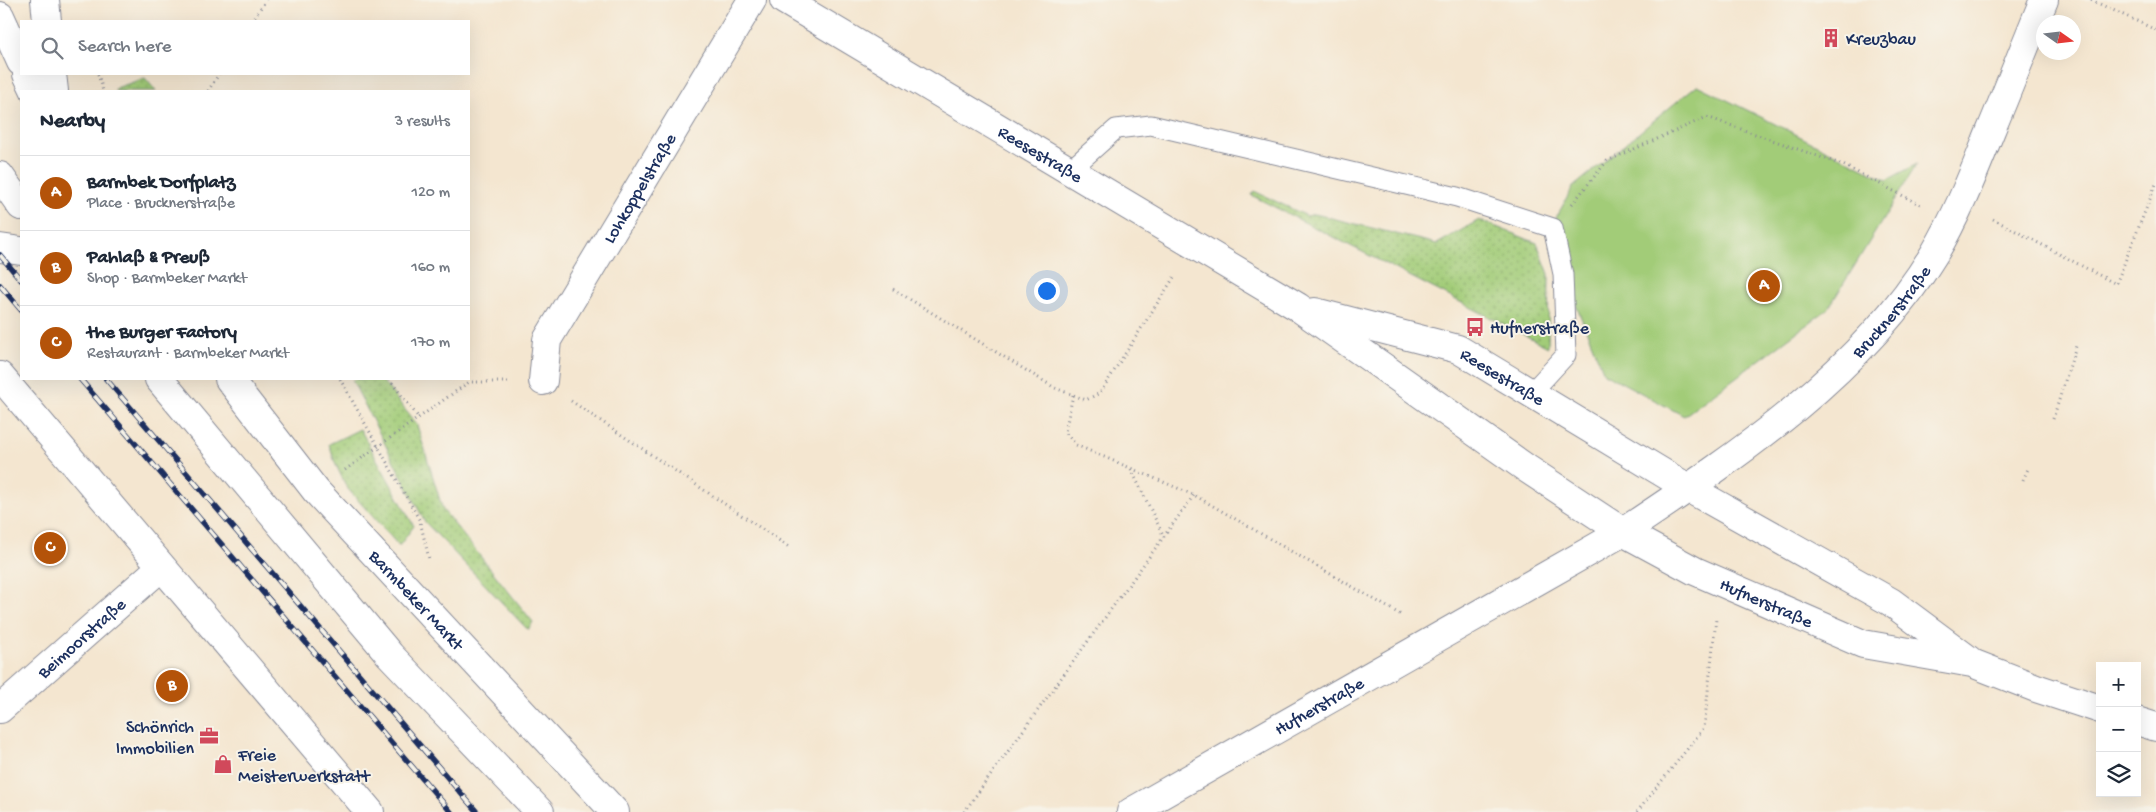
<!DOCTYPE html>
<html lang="en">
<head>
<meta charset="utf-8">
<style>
  :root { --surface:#fff; --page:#f6f6f7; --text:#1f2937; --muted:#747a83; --line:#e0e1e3; --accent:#b45309 }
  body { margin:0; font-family:"Gochi Hand",sans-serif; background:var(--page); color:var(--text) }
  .controls { position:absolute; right:15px; bottom:15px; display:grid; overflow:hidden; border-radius:0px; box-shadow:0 5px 20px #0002 }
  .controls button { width:45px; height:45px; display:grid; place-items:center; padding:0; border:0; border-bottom:1px solid var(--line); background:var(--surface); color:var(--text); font:25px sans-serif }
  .compass { position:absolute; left:2036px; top:15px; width:45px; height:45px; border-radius:50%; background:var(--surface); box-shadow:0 5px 20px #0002; rotate:104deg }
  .you { position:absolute; left:1046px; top:290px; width:18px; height:18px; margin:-12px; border:4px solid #fff; border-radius:50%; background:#1a73e8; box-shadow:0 0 0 8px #1a73e833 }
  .badge { display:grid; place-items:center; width:32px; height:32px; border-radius:50%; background:var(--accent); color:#fff; font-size:16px; font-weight:700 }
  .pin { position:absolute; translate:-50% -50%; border:2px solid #fff; box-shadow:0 1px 5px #0006 }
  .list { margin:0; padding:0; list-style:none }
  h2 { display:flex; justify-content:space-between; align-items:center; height:65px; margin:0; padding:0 20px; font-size:21px }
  h2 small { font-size:16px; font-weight:400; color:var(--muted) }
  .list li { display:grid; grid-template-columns:32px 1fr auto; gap:15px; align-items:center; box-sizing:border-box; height:75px; padding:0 20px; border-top:1px solid var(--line) }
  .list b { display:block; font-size:19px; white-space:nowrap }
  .list p { margin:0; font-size:16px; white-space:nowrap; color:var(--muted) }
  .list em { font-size:16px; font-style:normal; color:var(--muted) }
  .icon { flex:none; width:28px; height:28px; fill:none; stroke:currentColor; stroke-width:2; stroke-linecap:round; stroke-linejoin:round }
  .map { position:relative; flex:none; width:2156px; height:812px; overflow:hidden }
  .search { position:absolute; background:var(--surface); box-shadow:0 5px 20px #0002; left:20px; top:20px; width:450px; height:55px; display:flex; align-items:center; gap:12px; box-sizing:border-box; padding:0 18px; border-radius:0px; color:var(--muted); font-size:19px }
  .panel { position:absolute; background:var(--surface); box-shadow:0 5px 20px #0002; left:20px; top:90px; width:450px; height:290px; border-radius:0px }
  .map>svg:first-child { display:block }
</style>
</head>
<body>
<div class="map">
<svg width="2156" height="812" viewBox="0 0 2156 812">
  <defs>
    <pattern id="grass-dots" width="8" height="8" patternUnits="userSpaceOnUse" patternTransform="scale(1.25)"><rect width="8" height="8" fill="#a2cc78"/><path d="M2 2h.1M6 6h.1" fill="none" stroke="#83a666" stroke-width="1.8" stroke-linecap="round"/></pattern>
  </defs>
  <rect width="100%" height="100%" fill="#f7f3e8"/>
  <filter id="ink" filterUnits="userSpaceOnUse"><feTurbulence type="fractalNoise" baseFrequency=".02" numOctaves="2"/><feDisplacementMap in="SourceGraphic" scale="10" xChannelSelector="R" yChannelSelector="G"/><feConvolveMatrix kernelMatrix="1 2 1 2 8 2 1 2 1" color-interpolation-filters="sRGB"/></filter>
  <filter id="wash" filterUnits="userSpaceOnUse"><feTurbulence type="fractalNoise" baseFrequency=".0096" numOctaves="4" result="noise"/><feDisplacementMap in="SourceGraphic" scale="20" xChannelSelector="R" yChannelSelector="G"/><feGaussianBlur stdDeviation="1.12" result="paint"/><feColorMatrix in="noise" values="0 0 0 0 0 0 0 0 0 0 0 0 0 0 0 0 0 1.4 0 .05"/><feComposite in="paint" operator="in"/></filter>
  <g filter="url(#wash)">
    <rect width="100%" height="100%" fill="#f4e6d0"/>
    <path fill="url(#grass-dots)" stroke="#5e7e6b" d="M 145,78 L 156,91 L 115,91 L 116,88 Z
      M 1254,191 L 1307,216 L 1315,214 L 1437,244 L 1479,220 L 1537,243 L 1549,274 L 1548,347 L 1251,195 Z
      M 357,379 L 381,379 L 417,425 L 443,510 L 533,622 L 528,630 L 425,522 L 352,380 Z
      M 360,429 L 414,526 L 399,546 L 347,488 L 335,463 L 329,444 Z"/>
    <path fill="#a2cc78" stroke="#5e7e6b" d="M 1697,85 L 1887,180 L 1917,164 L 1828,309 L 1684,416 L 1604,373 L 1563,274 L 1552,225 L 1573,187 Z"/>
  </g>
  <g filter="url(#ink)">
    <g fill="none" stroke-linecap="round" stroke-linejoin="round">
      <g stroke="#888a97" stroke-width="21">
        <path id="lane" d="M 1069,171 L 1116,129 L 1151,125 L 1457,197 L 1553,228 L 1563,274 L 1566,355 L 1531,393"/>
      </g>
      <g stroke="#888a97" stroke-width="30">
        <g id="street">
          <path id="s1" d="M 543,381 L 547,340 L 752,0"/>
          <path id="s2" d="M 0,709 L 161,567"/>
          <path id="s3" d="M 1131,812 L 1623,532 C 1737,456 1862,373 1934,254 C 1958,214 1974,172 1991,130 C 2009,87 2026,43 2044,0"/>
        </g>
      </g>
      <g stroke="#888a97" stroke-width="30">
        <g id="secondary">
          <path d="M 45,0 L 47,21"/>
          <path id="s4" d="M 784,0 L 1298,307 L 1526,468 L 1623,532 L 1695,571 L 1863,644 L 1972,663 L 2036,688 L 2100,709"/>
          <path d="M 52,74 L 54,91"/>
          <path id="s5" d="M 1315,312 L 1458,349 L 1688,488 L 1891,602 L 1969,660"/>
          <path d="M 2137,721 L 2156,727"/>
        </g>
      </g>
      <g stroke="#888a97" stroke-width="30">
        <g id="primary">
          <path d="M 0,16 L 21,62"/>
          <path d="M 27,74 L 35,91"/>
          <path d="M 0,176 L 21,206"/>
          <path d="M 0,248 L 21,251"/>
          <path d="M 0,376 L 370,812"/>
          <path d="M 159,379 L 390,655 L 540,812"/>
          <path id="s6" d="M 229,379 L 316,491 L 615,812"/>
        </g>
      </g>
      <path stroke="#888a97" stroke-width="3" stroke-dasharray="1 4" stroke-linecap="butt" d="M 2091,0 L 2156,30
        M 252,21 L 266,0
        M 98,74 L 103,91
        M 208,91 L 219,74
        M 1572,204 L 1607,161 L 1707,117 L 1843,165 L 1921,205
        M 1993,219 L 2116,284 L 2156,184
        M 893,289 L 1055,388 L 1086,400 L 1100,393 L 1176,274
        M 340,379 L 420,521 L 429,559
        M 389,379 L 419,418
        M 1073,395 L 1065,432 L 1076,445 L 1194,495 L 1403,616
        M 571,401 L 789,547
        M 2053,419 L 2077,343
        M 1131,469 L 1164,537
        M 345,470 L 469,382 L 508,382
        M 2023,480 L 2028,469
        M 964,812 L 1194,495
        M 1637,812 L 1704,728 L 1716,619"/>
      <use href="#lane" stroke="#fff" stroke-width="19"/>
      <use href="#street" stroke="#fff" stroke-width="28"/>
      <use href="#secondary" stroke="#fff" stroke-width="28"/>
      <use href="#primary" stroke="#fff" stroke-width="28"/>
      <g stroke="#1b2f5e" stroke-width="5.5">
        <path id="rail" d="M 0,255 L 21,280
          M 0,285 L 21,310
          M 80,379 L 451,812
          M 106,379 L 477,812"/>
      </g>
      <use href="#rail" stroke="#f7f3e8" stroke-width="4" stroke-dasharray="11" stroke-linecap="butt"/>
    </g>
  </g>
  <defs>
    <g id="building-bare" transform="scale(1.5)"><path d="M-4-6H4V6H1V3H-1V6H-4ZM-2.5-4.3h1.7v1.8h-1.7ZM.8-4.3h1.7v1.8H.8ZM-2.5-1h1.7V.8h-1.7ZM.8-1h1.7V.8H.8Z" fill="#d1495b" stroke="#f7f3e8" stroke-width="2.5" paint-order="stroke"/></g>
    <g id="bus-bare" transform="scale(1.5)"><path d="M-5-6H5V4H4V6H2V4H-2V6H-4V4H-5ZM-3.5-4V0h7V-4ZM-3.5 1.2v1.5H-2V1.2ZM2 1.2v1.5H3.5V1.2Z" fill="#d1495b" stroke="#f7f3e8" stroke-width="2.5" paint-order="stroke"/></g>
    <g id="office-bare" transform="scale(1.5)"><path d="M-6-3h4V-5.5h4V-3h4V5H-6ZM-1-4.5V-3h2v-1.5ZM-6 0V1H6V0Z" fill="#d1495b" stroke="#f7f3e8" stroke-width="2.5" paint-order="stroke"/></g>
    <g id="shop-bare" transform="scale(1.5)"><path d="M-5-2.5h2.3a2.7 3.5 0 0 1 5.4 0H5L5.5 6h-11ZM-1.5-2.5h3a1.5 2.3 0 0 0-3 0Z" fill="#d1495b" stroke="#f7f3e8" stroke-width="2.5" paint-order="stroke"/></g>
  </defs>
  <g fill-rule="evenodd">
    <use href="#building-bare" x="1831" y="38"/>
    <use href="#bus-bare" x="1475" y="327"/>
    <use href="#office-bare" x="209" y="736"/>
    <use href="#shop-bare" x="223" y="764"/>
  </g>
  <g text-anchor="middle" stroke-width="4" stroke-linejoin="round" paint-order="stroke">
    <g font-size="18" fill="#1b2f5e" stroke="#f7f3e8" text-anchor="start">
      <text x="1846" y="44">Kreuzbau</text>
      <text x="1490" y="333">Hufnerstraße</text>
      <text x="194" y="732" text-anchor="end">Schönrich<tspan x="194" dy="21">Immobilien</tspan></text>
      <text x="238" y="760">Freie<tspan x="238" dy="21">Meisterwerkstatt</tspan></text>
    </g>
    <g font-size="18" fill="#1b2f5e" stroke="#f7f3e8">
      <text dy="6" stroke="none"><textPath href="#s4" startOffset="299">Reesestraße</textPath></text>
      <text dy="6" stroke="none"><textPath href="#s1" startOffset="219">Lohkoppelstraße</textPath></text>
      <text dy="6" stroke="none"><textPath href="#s3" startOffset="915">Brucknerstraße</textPath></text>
      <text dy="6" stroke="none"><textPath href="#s5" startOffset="200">Reesestraße</textPath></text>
      <text dy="6" stroke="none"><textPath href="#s6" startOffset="290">Barmbeker Markt</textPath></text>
      <text dy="6" stroke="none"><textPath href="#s4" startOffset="1154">Hufnerstraße</textPath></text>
      <text dy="6" stroke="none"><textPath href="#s2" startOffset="108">Beimoorstraße</textPath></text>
      <text dy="6" stroke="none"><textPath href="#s3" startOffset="216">Hufnerstraße</textPath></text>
    </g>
  </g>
</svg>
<div class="controls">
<button>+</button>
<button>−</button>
<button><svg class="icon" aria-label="layers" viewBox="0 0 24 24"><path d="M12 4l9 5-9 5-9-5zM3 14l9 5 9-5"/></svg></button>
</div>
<svg class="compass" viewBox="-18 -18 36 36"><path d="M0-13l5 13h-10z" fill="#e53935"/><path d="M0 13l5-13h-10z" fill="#747a83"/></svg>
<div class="you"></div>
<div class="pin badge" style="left:1764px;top:286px">A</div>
<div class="pin badge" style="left:172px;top:686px">B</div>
<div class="pin badge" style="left:50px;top:548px">C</div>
<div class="search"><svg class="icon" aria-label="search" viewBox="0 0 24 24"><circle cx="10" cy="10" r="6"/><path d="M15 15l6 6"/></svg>Search here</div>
<section class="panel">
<h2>Nearby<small>3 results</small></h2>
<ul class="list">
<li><span class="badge">A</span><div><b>Barmbek Dorfplatz</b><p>Place · Brucknerstraße</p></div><em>120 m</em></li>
<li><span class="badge">B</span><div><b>Pahlaß &amp; Preuß</b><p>Shop · Barmbeker Markt</p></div><em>160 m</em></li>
<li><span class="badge">C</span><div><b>the Burger Factory</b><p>Restaurant · Barmbeker Markt</p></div><em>170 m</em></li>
</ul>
</section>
</div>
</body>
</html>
